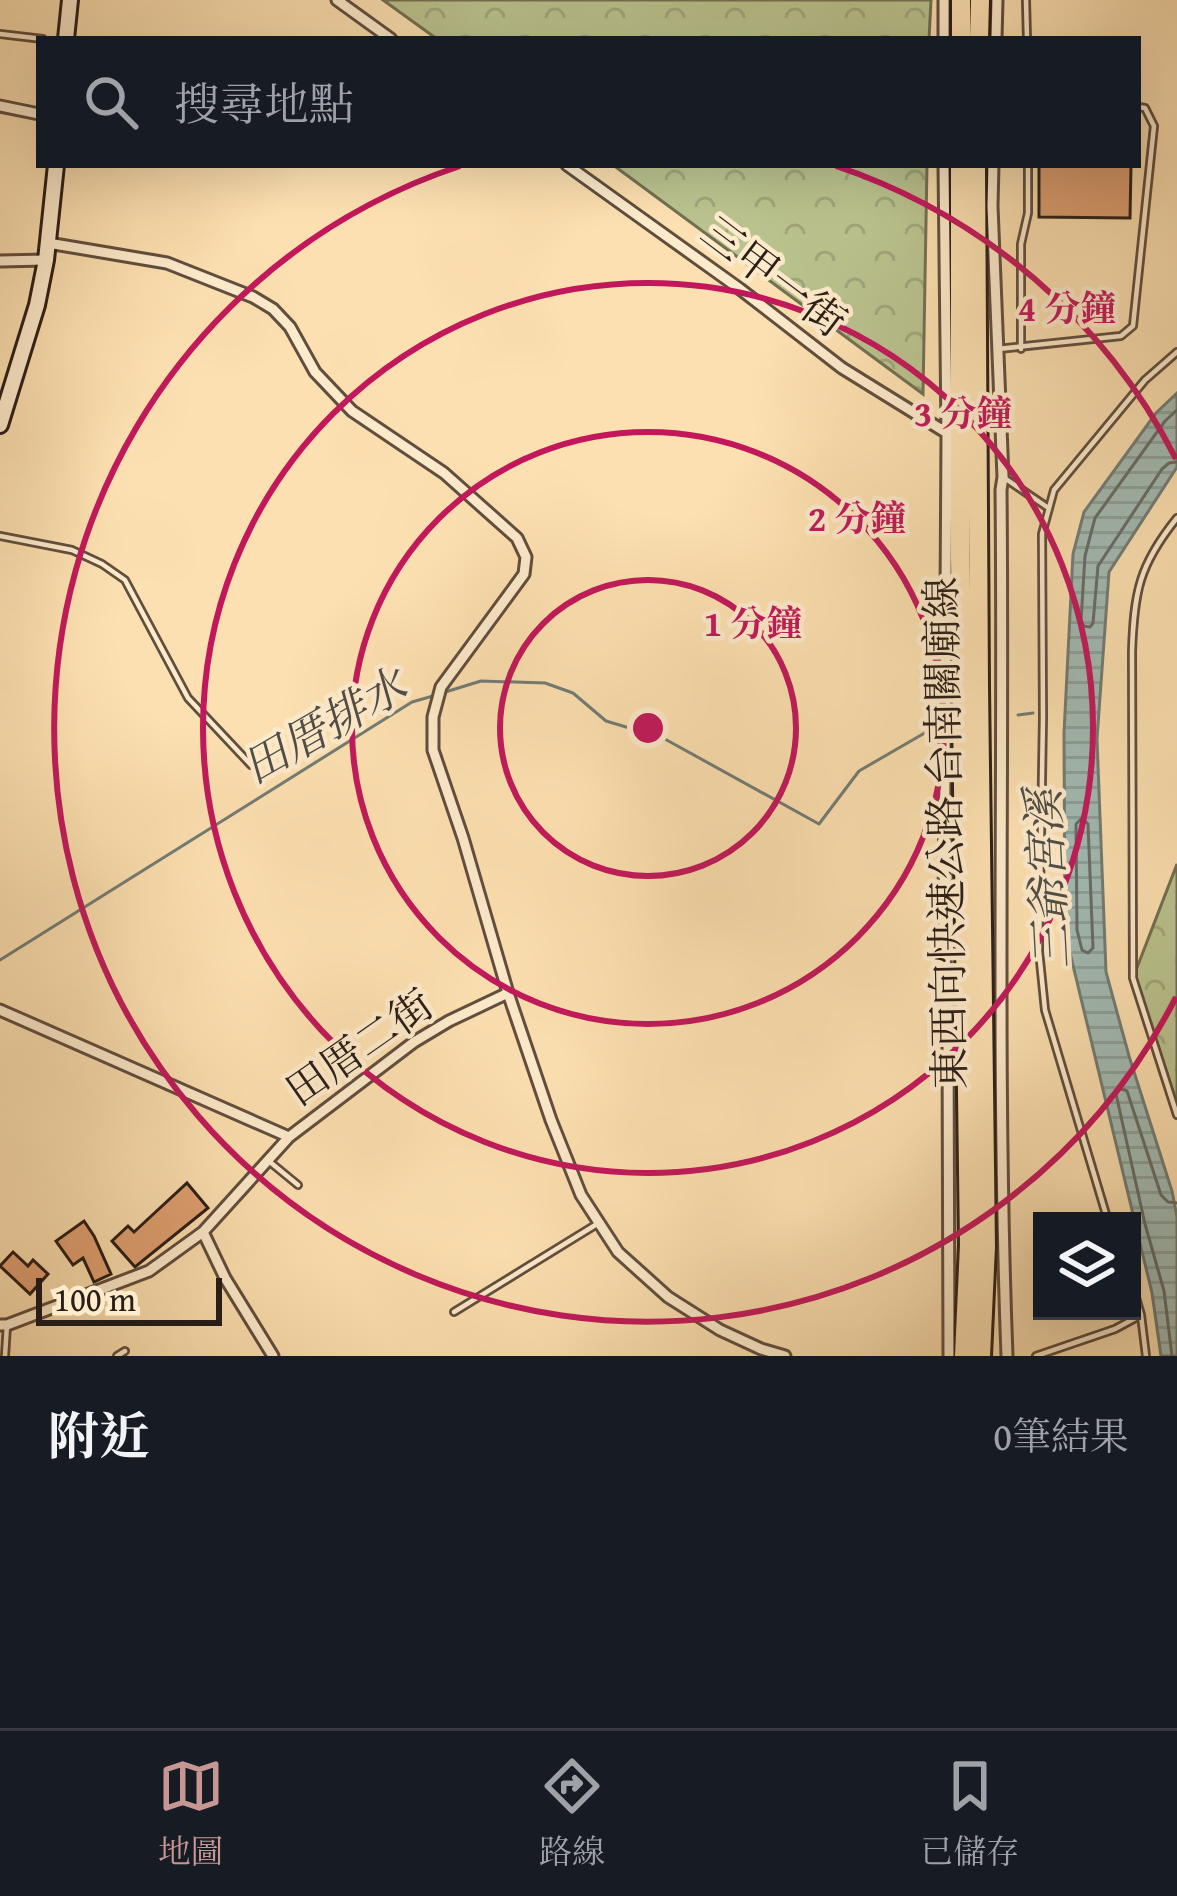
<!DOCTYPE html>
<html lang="zh-TW">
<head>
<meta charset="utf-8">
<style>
  :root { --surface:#171b24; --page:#242831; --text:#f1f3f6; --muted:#9ea1a6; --line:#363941; --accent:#c59692 }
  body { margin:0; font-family:"Gentium Book Plus","Noto Serif TC",serif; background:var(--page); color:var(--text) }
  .controls { position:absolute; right:36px; bottom:36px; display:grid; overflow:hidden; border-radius:0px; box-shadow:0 12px 48px #0002 }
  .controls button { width:108px; height:108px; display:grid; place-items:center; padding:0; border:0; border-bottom:3px solid var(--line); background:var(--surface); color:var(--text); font:60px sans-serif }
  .scale { position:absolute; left:36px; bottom:30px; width:186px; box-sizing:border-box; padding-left:12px; border:6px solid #2b1e17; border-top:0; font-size:33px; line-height:42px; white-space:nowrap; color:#2b1e17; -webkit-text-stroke:9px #feebcc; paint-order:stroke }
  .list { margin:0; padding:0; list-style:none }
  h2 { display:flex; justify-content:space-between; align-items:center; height:156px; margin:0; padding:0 48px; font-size:51px }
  h2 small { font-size:39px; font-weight:400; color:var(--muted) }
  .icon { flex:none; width:66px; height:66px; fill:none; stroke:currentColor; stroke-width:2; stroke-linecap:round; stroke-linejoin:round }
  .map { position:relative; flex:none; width:1177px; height:1356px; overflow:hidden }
  .search { position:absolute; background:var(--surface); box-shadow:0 12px 48px #0002; left:36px; right:36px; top:36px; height:132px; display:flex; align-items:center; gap:30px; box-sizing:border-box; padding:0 42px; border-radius:0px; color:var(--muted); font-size:45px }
  .sheet { height:372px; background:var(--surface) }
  nav { display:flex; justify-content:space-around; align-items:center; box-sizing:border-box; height:168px; border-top:3px solid var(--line); background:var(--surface); font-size:33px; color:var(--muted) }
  nav a { display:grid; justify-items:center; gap:6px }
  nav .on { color:var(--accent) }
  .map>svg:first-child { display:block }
</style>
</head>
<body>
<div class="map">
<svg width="1177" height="1356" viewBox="0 0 1177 1356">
  <defs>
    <pattern id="forest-crowns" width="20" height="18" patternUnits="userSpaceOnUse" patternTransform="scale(3)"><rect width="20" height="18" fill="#bac38f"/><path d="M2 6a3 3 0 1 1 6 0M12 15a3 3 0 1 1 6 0" fill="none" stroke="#a0a77b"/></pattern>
    <pattern id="water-rules" width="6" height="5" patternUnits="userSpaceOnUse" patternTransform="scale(3)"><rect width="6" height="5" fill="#a2bbb4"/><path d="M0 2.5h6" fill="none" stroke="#8ca09a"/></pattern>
  </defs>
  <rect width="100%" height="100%" fill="#fde0b1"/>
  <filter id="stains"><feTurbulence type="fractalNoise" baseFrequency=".00167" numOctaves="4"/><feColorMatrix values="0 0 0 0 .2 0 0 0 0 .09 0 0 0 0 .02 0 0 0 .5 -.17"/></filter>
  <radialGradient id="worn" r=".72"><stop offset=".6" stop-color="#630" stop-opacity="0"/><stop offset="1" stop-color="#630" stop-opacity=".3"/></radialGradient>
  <path fill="url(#forest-crowns)" stroke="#727053" stroke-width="3" d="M 383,0 L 931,0 L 929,39 L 437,39 Z
    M 613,165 L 927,165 L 923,394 Z
    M 1177,864 L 1177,1115 L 1133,978 Z"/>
  <path fill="url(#water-rules)" stroke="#727c75" stroke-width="3" d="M 1177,393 L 1177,467 L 1109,572 L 1097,739 L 1106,972 L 1129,1056 L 1172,1191 L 1177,1217 L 1177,1356 L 1161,1356 L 1152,1293 L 1065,932 L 1064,733 L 1073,554 L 1084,512 L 1156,413 Z"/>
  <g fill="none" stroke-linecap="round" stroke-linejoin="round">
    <path stroke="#666c66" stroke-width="3" d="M 1177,410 L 1165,421 L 1095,518 L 1085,556 L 1081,621 L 1084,626 L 1090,627 L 1093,623 L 1098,566 L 1162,469 L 1169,463 L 1177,462
      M 1082,818 L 1088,824 L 1093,948 L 1088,953 L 1082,950 L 1077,930 L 1076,824 Z
      M 1172,1356 L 1164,1291 L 1145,1224 L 1116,1094 L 1119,1088 L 1127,1091 L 1161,1195 L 1168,1202 L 1177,1203"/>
    <path stroke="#727c75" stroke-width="3" d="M 442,693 L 481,681 L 545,683 L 573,693 L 606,721 L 663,738 L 819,824 L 859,771 L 935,727
      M 1018,715 L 1033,713
      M 0,960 L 412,702 L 433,696"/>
  </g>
  <path fill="#e0a173" stroke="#2b1e17" stroke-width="3" d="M 1039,165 L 1131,165 L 1130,218 L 1039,217 Z
    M 187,1183 L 208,1208 L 135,1267 L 112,1241 L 128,1226 L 134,1232 Z
    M 84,1221 L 94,1236 L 111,1274 L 94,1282 L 83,1258 L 73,1265 L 56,1241 Z
    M 13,1252 L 28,1266 L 33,1260 L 48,1274 L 30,1294 L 0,1266 Z"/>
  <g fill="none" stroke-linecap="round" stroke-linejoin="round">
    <g stroke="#604e3e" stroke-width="10">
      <path id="lane" d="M 1026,0 L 1027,39
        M 0,34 L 43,39
        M 998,349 L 1121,336 L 1133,326 L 1154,126 L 1145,108 L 1138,107
        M 1021,349 L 1021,244 L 1028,213 L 1028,165
        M 1003,477 L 1047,507
        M 1177,518 C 1139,565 1134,592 1132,652 L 1133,978 L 1177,1115
        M 0,536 L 72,550 L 102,564 L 125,580 L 188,698 L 251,765
        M 270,1162 L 298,1185
        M 1108,1221 L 1045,1010 L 1039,951 L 1043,718 L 1042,534 L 1054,490 L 1145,380 L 1177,352
        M 1132,1284 L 1141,1315 L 1146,1356
        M 454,1312 L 597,1224
        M 5,1356 L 7,1325
        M 117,1356 L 125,1351
        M 1036,1356 L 1115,1329 L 1141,1315"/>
    </g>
    <g stroke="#604e3e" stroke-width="15">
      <path id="street" d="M 337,0 L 391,39
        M 944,39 L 944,0
        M 996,39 L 997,0
        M 0,106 L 39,114
        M 567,165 L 740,289 L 842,368 L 947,433
        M 944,165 L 947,433 L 944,928 L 948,1036 L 949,1356
        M 993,165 L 992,206 L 1003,477 L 1001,490 C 1004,779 996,1068 1007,1356
        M 48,243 L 167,263 L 253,297 L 273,309 L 290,327 L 315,372 L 352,411 L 444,473 L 517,538 L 526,557 L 524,574 L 441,687 L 433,717 L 433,750 L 463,838 L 508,993 L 551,1120 L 581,1195 L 618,1252 L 668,1297 L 720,1330 L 761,1349 L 785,1356
        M 0,261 L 46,260
        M 0,1010 L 289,1137
        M 203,1232 L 225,1278 L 273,1356
        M 0,1325 L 7,1325 L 149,1271 L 203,1232 L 289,1137 L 414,1042 L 449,1021 L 508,993"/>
    </g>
    <g stroke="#2b1e17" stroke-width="20">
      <path id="secondary" d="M 66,39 L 70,0
        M 0,425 L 37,305 L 46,260 L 56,165"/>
    </g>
    <g stroke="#2b1e17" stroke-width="24">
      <path id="highway" d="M 961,39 L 961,0
        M 979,39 L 980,0
        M 960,165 L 960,558 L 969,1245 L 964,1356
        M 976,165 L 979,686 L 986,1246 L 981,1356"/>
    </g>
    <use href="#lane" stroke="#feebcc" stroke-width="4.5"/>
    <use href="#street" stroke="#feebcc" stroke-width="9"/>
    <use href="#secondary" stroke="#feebcc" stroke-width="14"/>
    <use href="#highway" stroke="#fde0b1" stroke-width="18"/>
  </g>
  <g fill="none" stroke="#c2185b" stroke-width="6">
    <circle cx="648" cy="728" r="148"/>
    <circle cx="648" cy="728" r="296"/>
    <circle cx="648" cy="728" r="445"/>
    <path d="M1176 997A593 593 0 1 1 460 166M836 166A593 593 0 0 1 1176 459"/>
  </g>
  <g text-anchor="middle" stroke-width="9" stroke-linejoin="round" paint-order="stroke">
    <g font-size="42" fill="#2b1e17" stroke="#feebcc">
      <text transform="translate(774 276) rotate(37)" y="15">三甲一街</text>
      <text transform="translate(945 833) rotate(-91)" y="15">東西向快速公路 台南關廟線</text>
      <text transform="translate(359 1047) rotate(-35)" y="15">田厝二街</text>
    </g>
    <g font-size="45" font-style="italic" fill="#4f4d46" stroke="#feebcc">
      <text transform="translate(324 726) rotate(-30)" y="16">田厝排水</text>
      <text transform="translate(1047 879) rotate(-93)" y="16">三爺宮溪</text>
    </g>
  </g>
  <circle cx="648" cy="728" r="18" fill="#c2185b" stroke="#feebcc" stroke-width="6"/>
  <g font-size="36" text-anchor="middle" font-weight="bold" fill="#c2185b" stroke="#feebcc" stroke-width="9" stroke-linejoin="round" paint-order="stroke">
    <text x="1067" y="321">4 分鐘</text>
    <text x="963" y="426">3 分鐘</text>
    <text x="857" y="531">2 分鐘</text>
    <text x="753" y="636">1 分鐘</text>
  </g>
  <rect width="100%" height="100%" filter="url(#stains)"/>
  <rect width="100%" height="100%" fill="url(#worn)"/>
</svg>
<div class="controls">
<button><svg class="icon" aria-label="layers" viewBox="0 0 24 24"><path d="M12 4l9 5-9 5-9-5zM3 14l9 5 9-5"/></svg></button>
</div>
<div class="scale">100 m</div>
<div class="search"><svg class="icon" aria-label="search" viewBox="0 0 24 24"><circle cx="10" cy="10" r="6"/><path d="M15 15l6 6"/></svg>搜尋地點</div>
</div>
<section class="sheet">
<h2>附近<small>0筆結果</small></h2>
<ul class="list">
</ul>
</section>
<nav>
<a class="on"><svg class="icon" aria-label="map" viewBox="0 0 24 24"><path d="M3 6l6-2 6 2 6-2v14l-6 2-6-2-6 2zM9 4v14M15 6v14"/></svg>地圖</a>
<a><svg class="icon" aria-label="directions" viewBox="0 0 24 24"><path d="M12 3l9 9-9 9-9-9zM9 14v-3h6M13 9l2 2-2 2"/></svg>路線</a>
<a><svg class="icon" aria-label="saved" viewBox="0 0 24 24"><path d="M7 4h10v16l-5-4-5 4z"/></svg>已儲存</a>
</nav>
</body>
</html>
